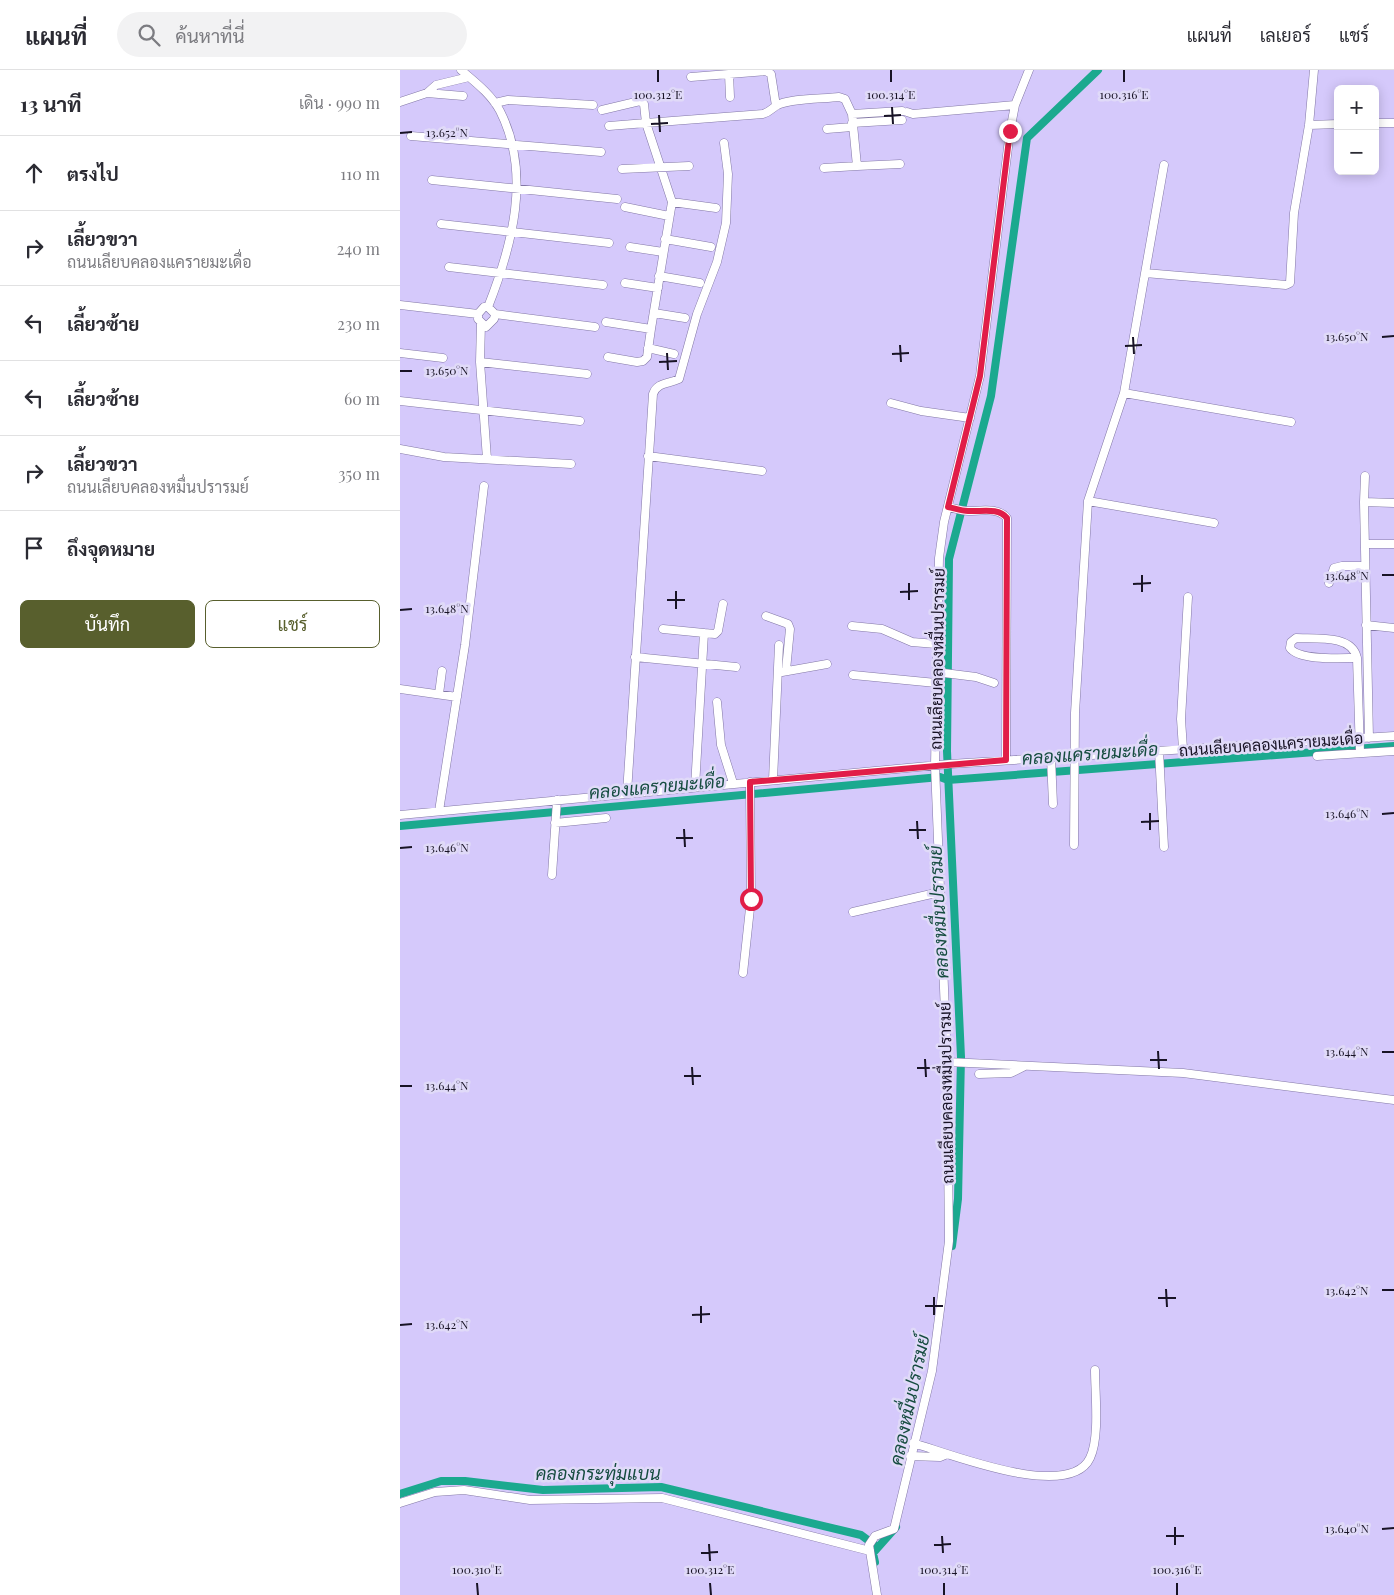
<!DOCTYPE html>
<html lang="th">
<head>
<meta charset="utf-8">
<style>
  :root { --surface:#fff; --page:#f2f2f3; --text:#2b2b33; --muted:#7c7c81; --line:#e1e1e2; --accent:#585f2d }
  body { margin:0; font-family:"Playfair Display",Sarabun,serif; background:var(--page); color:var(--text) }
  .controls { position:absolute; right:15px; top:15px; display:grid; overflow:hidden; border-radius:8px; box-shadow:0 2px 12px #0003 }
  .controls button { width:45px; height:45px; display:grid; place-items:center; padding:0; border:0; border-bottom:1px solid var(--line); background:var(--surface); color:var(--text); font:25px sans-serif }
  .stop { position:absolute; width:15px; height:15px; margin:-11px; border:4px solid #e11d48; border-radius:50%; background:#fff }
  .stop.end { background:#e11d48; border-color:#fff; box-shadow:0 1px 5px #0008 }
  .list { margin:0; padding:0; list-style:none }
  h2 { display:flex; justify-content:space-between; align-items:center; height:65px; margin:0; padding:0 20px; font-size:21px }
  h2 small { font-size:16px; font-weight:400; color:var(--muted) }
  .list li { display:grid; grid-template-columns:32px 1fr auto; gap:15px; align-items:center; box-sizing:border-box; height:75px; padding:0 20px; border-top:1px solid var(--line) }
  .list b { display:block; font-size:19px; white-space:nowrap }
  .list p { margin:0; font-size:16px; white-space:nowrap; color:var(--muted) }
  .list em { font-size:16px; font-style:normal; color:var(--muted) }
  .actions { display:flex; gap:10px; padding:15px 20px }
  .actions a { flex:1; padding:11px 0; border:1px solid var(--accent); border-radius:8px; text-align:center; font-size:18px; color:var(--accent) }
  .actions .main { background:var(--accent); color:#fff }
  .icon { flex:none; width:28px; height:28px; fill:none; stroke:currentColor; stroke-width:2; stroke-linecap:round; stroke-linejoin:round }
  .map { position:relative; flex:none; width:994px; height:1525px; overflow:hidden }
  header { display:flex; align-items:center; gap:30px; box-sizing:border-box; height:70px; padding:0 25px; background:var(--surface); border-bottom:1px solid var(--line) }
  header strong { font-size:24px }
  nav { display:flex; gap:28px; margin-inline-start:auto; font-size:18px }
  .search { width:350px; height:45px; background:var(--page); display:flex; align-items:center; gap:12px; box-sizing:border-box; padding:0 18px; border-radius:28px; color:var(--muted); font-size:19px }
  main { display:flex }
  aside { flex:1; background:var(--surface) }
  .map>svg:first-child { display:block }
</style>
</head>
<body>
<header>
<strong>แผนที่</strong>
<div class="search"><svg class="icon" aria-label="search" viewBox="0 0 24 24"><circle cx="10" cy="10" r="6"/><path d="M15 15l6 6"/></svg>ค้นหาที่นี่</div>
<nav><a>แผนที่</a><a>เลเยอร์</a><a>แชร์</a></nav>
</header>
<main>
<aside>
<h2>13 นาที<small>เดิน · 990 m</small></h2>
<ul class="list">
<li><svg class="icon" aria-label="ahead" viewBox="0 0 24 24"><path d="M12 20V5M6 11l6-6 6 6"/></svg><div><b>ตรงไป</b></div><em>110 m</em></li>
<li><svg class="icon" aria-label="right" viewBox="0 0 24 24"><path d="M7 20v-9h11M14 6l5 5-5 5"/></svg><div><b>เลี้ยวขวา</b><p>ถนนเลียบคลองแครายมะเดื่อ</p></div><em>240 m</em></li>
<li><svg class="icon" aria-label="left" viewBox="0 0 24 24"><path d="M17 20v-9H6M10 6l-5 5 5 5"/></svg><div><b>เลี้ยวซ้าย</b></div><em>230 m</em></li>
<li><svg class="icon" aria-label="left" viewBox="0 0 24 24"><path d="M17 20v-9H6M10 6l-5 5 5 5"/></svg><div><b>เลี้ยวซ้าย</b></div><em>60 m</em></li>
<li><svg class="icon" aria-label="right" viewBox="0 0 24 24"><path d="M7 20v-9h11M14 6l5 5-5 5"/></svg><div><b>เลี้ยวขวา</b><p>ถนนเลียบคลองหมื่นปรารมย์</p></div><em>350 m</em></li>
<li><svg class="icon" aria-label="arrive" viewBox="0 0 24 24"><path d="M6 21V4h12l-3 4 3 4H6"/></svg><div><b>ถึงจุดหมาย</b></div></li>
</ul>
<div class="actions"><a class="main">บันทึก</a><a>แชร์</a></div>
</aside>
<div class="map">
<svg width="994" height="1525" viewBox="0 0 994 1525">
  <rect width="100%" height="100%" fill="#d5c9fb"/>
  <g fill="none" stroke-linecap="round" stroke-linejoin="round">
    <path stroke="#1ba98f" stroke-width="8" d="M 0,756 L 540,707 L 548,710 L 994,676
      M 552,1176 L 558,1129 L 561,987 L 547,681 L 549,489 L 591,326 L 627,68 L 698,0
      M 0,1424 L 41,1411 L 65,1411 L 143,1420 L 261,1417 L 461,1465 L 476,1476
      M 475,1492 L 473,1483 L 496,1457"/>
    <g stroke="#8378a6" stroke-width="9">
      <path id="minor" d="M 61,0 C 75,12 91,24 100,41 C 132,104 112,176 88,237
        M 329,4 L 330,27
        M 291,7 L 366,1 L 371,4 L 376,36
        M 27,23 L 36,15 L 69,7
        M 0,32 L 27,23 L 63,26
        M 95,33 L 108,30 L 193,35
        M 202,40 L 240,31 L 244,34 L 246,53 L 209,56
        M 507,42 L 513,44 L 615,35
        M 452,44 L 502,41
        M 452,53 L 502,50
        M 975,53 L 994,53
        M 909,55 L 938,54
        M 427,59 L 452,57
        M 11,66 L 201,82
        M 424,98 L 457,96
        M 222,99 L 289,96
        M 32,110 L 217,129
        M 272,132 L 316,138
        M 225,137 L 269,146
        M 41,154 L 209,173
        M 265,169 L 311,177
        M 230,177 L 263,182
        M 49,197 L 203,215
        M 745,203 L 886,215 L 890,213 L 894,143 L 909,55 L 914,0
        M 259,206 L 300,213
        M 225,213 L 258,218
        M 0,235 L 78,244
        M 84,237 L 88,237 L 95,244 L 94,249 L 86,257 L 78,249 L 78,244 Z
        M 254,243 L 285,248
        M 95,244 L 195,257
        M 206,252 L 251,259
        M 81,253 L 80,292 L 87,389
        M 248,278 L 274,284
        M 0,283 L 43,288
        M 208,287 L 237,292 L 243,291 L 247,287 L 251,259 L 272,132 L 246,53 L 363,44 C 370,42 371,39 376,36 C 388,28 424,29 439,27 L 445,29 L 452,44 L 457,96 L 500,94
        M 80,292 L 187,304
        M 724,323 L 891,352
        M 0,331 L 180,351
        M 491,333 L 521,341 L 570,348
        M 0,379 L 44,387 L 171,394
        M 248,386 L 362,401
        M 688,431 L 814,453
        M 964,432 L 965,406
        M 548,437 C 554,438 561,441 568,441 C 581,441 598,437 607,448 L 606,690
        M 965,474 L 994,474
        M 929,513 L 934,498 L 942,496 L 965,496
        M 366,546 L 388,554 L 390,559 L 386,600
        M 966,555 L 994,558
        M 452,556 L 482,559 L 512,572 L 536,574
        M 263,559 L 304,563
        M 235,587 L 336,597
        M 957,588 C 942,588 899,591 890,578 L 891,572 L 896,568 C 915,569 952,564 957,588 L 960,683
        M 382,602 L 427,594
        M 536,602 L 576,607 L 594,613
        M 453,605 L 536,613
        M 0,619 L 57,627
        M 39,624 L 42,601
        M 317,632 L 321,675 L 333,713
        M 969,668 L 964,432 L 994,433
        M 783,679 L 781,649 L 788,527
        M 759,681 L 764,777
        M 917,686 L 994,681
        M 651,688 L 653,734
        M 373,710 L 379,575
        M 295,717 L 304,563 L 315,564 L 318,561 L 323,534
        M 227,723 L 253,324 C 257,312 269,314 279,309 L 297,244 L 317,192 L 326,153 L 328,104 L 324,73
        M 39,741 L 65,575 L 84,416
        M 0,745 L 550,694 L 994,666
        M 155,753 L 206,748
        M 674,775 L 675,643 L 688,431 L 724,323 L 764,95
        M 152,805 L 157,730
        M 453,842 L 540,822
        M 343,903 L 351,829 L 350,712
        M 547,992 L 783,1003 L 994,1030
        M 579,1004 L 611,1003 L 625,996
        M 513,1373 C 548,1383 669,1432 690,1388 C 700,1367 695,1324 695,1300
        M 510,1386 L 540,1387 L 547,1384
        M 0,1433 L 35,1422 L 64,1420 L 130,1430 L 262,1428 L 470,1481
        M 477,1525 L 469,1475 L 475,1466 L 494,1459 L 532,1301 L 549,1171 L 547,992 L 535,696 L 539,488 L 544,452 L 580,306 L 610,61 L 615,35 L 629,0"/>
    </g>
    <use href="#minor" stroke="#fff" stroke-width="8"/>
  </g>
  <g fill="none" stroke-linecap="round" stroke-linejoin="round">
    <path stroke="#e11d48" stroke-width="6" d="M 351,829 L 350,712 L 606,690 L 607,448 C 598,437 581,442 568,441 C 561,441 554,438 548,437 L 580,306 L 610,61"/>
  </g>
  <path fill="none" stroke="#181325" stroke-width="2" d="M 258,0 L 258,12M 491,0 L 491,12M 724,0 L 724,12M 492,37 L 493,54M 259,45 L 260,62M 484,46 L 501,45M 251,54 L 268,53M 0,63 L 12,62M 733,267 L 734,284M 982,267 L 994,266M 500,275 L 501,292M 725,276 L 742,275M 267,283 L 268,300M 492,284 L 509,283M 259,292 L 277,291M 0,301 L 12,301M 742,505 L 742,522M 982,505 L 994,505M 509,513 L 509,530M 733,514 L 751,513M 276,521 L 276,539M 500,522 L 518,521M 267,530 L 285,530M 0,540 L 12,539M 750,743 L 750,760M 982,744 L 994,743M 517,751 L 518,769M 741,752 L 759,751M 284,759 L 285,777M 509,760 L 526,760M 276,768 L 293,768M 0,778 L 12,777M 758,981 L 759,999M 982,982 L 994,982M 525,989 L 526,1007M 750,990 L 767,990M 292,997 L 293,1015M 517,998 L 534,998M 284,1006 L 301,1006M 0,1016 L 12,1016M 766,1219 L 767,1237M 982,1220 L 994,1220M 534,1227 L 534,1245M 758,1228 L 776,1228M 301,1236 L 301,1253M 525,1236 L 543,1236M 292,1245 L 310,1244M 0,1255 L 12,1254M 775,1457 L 775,1475M 982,1459 L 994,1458M 542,1466 L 543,1483M 766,1466 L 784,1466M 309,1474 L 310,1491M 534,1475 L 551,1474M 301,1483 L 318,1482M 77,1513 L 78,1525M 310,1513 L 311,1525M 544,1513 L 544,1525M 777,1513 L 777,1525"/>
  <g text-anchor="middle" stroke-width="5" stroke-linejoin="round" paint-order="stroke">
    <g font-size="16" fill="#181325" stroke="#e0daf8">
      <text transform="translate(537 589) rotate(-89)" y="6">ถนนเลียบคลองหมื่นปรารมย์</text>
      <text transform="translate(871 674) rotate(-4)" y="6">ถนนเลียบคลองแครายมะเดื่อ</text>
      <text transform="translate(546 1023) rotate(-91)" y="6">ถนนเลียบคลองหมื่นปรารมย์</text>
    </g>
    <g font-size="18" font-style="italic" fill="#164c40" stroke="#e0daf8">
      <text transform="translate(690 684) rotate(-4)" y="6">คลองแครายมะเดื่อ</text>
      <text transform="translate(257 717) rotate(-5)" y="6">คลองแครายมะเดื่อ</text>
      <text transform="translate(539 842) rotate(-93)" y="6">คลองหมื่นปรารมย์</text>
      <text transform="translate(510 1330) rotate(-78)" y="6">คลองหมื่นปรารมย์</text>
      <text x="198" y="1410">คลองกระทุ่มแบน</text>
    </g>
  </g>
  <g font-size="12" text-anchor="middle" fill="#181325" stroke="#e0daf8" stroke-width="5" stroke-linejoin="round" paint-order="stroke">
    <text x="258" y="29">100.312°E</text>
    <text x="491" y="29">100.314°E</text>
    <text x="724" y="29">100.316°E</text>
    <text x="47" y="67">13.652°N</text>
    <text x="947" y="271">13.650°N</text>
    <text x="47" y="305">13.650°N</text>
    <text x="947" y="510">13.648°N</text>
    <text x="47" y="543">13.648°N</text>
    <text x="947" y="748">13.646°N</text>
    <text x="47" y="782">13.646°N</text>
    <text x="947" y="986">13.644°N</text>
    <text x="47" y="1020">13.644°N</text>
    <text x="947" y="1225">13.642°N</text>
    <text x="47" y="1259">13.642°N</text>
    <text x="947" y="1463">13.640°N</text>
    <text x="77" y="1504">100.310°E</text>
    <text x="310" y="1504">100.312°E</text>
    <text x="544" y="1504">100.314°E</text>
    <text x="777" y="1504">100.316°E</text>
  </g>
</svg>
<div class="controls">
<button>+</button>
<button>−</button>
</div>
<div class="stop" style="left:351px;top:829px"></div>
<div class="stop end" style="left:610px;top:61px"></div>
</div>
</main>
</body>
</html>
